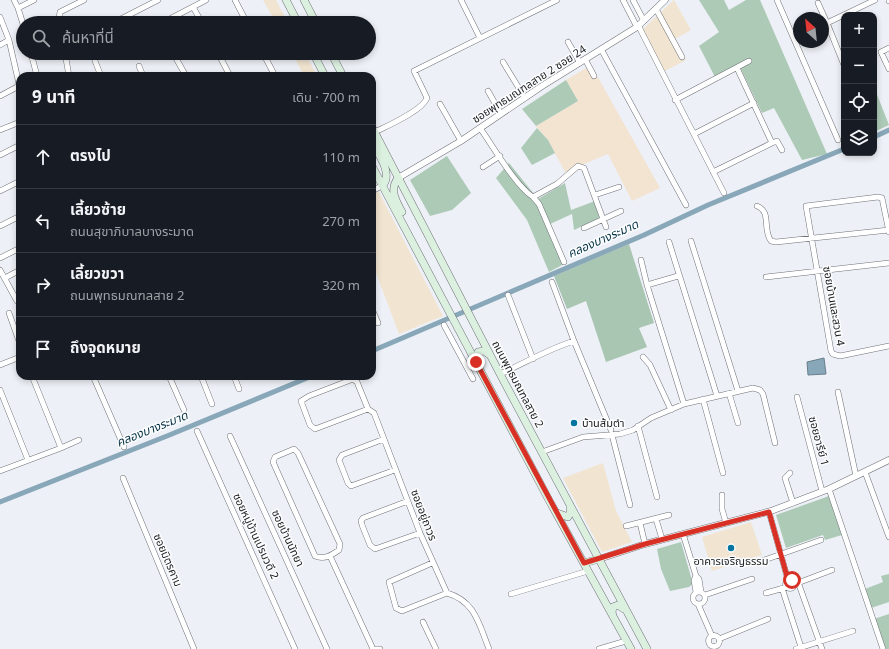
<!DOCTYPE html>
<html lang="th">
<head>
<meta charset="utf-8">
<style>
  :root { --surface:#171b24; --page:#20242c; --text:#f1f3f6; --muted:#9ea1a6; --line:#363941 }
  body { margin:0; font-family:"Noto Sans","Noto Sans Thai",sans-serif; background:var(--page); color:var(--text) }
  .controls { position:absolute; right:12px; top:12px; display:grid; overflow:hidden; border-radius:8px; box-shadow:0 2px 6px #0003 }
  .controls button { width:36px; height:36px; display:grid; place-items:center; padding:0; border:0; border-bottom:1px solid var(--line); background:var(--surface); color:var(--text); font:20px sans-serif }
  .compass { position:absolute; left:793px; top:12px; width:36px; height:36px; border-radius:50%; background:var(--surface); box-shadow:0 2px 6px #0003; rotate:333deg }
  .stop { position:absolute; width:12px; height:12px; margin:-9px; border:3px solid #d93025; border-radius:50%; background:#fff }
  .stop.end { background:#d93025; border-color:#fff; box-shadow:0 1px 4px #0008 }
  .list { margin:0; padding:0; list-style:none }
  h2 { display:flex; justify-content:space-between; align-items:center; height:52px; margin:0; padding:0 16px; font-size:17px }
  h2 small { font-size:13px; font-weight:400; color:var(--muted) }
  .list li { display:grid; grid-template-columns:26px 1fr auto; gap:12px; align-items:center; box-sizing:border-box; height:64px; padding:0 16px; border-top:1px solid var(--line) }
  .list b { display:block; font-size:15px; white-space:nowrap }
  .list p { margin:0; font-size:13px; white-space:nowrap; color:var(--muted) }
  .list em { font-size:13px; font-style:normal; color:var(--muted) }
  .icon { flex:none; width:22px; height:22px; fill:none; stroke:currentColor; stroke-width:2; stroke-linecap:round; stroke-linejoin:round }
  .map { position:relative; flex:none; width:889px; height:649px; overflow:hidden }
  .search { position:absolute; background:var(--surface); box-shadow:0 2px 6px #0003; left:16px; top:16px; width:360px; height:44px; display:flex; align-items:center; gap:10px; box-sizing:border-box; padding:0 14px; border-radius:22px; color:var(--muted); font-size:15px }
  .panel { position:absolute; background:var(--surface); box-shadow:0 2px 6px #0003; left:16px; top:72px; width:360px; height:308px; border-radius:12px }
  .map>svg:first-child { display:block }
</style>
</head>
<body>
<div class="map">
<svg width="889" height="649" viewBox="0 0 889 649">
  <rect width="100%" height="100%" fill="#edf0f6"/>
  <path fill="#f1e4d0" d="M 263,0 L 276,0 L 288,23 L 276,23 Z
    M 674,0 L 691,30 L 675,39 L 686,60 L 665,71 L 643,29 Z
    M 292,53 L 305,53 L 317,76 L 304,76 Z
    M 372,179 L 443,316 L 399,334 L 372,262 L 377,260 L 372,250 Z
    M 603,463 L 616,511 L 632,542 L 602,552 L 563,478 Z
    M 751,522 L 762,555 L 712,571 L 702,537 Z"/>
  <path fill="#f3e3d1" d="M 591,65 L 660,188 L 632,201 L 608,154 L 565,172 L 548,140 L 536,126 L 578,101 L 566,80 Z"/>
  <path fill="#adcab7" d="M 699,0 L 724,0 L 729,10 L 746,0 L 760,0 L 827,154 L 802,160 L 774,108 L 762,113 L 739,65 L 715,77 L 699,46 L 719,32 Z
    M 566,80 L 578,101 L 536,126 L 522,109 Z
    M 876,92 L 889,125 L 874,132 L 874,93 Z
    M 537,128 L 548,140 L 555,153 L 532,165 L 521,148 Z
    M 447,156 L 471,193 L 452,210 L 430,216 L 410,180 Z
    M 509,163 L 538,199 L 565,183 L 571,210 L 595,201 L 600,218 L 574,230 L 572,214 L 550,224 L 566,263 L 549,272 L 527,220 L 496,178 Z
    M 829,496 L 842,535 L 825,540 L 823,535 L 786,548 L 776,515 Z
    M 681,542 L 693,584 L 689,587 L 670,591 L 661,569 L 657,549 Z
    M 889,574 L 889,602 L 871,608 L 865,589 L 883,582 L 881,576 Z
    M 889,614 L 889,649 L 886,649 L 874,619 Z"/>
  <path fill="#a9c6b2" d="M 629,244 L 654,323 L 639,328 L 647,347 L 606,362 L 586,301 L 567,309 L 554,276 Z"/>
  <path fill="#88a7b8" stroke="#697f8c" d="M 824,358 L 826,374 L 808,375 L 807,362 Z"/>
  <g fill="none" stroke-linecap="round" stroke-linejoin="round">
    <path stroke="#88a7b8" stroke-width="5" d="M 874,137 L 889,130
      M 372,351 L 644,235 L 708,205 L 844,149
      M 0,502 L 167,436 L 312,376"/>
    <g stroke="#6f7177" stroke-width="6">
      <path id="minor" d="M 14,0 L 18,8 L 34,0
        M 235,0 L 247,23
        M 461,0 L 480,38
        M 623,0 L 637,27
        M 633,0 L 644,21
        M 777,0 L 838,140
        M 889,0 L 889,1
        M 818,3 L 827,23
        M 193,7 L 202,23
        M 18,8 L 23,24
        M 656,9 L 682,57
        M 0,17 L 9,40 L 19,84 L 17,87 L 0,96
        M 58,23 L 60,12 L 84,0
        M 113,23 L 158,0
        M 162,23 L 206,0
        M 638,25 L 724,193
        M 568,42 L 580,63
        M 0,45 L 9,40
        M 889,48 L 881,52 L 889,69
        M 601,49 L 686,205
        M 31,53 L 37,76
        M 65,53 L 69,76
        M 173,53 L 186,76
        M 218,53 L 230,76
        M 263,53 L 275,76
        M 585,59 L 594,76
        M 95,61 L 101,76
        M 503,62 L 525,98
        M 844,65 L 827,23 L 875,0
        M 139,66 L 143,76
        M 488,91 L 501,114
        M 675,100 L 749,61
        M 440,104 L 461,141
        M 480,128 C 493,146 515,185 533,197 L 557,184 L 578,166 L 584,168 L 606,227
        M 0,130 L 20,122
        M 375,132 C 387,126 422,111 427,98 L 414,71 L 557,0
        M 694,134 L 754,103
        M 772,143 L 777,141 L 782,150
        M 0,155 L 20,145
        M 483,167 L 500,156
        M 713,172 L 772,143 L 737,68
        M 0,191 L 20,181
        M 372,191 L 383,185
        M 595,195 L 619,187
        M 533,197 L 539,204 L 564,262
        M 757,206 C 772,212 762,229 771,241 L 776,242 L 889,230
        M 0,226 L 20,216
        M 584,228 L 621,211
        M 889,232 L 882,198 L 878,197 L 806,206 L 831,351 L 833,354 L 840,356 L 889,346
        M 691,241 L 738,391
        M 669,242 L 717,396
        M 0,258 L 20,248
        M 641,260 L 647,285
        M 0,270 L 17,301
        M 678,276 L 647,285 L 684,404
        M 766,277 L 889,263
        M 5,278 L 20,270
        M 552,282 L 574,341
        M 508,295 L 533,359
        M 372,309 L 378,323
        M 9,313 L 20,344
        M 444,325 L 473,379
        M 643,357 L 650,365 L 671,410
        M 0,365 L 20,357
        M 500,374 C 525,363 548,349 574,341 L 611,430
        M 93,376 L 124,447
        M 169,376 L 184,410
        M 201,376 L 212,404
        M 234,376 L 239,389
        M 0,390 L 28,460
        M 838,392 L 856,476
        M 729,393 L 738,423
        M 797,397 L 822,491
        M 703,399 L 723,473
        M 368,409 L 315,429 L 310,425 L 301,401 L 309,396 L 348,381 L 353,379 L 357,382 L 368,409 L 374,413 L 420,533 L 447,593 C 475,601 479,624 489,649
        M 638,426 L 657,497
        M 197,431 L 295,649
        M 612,435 L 630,505
        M 230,436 L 327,649
        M 384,439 L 342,455 L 339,460 L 348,483 L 351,486 L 395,470
        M 61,448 L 79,440
        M 294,449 L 298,453 L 340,544 L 339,550 C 332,555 324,560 315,556 L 273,462 L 275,457 Z
        M 542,452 L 583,437 L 620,434 L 633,430 L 651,418 L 684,404 L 753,388 L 760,390 L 763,394 L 775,443
        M 0,471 L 61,448 L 32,376
        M 865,472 L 889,537
        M 790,473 L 785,478 L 793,503
        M 123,478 L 194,649
        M 829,489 L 883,649
        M 722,495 L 722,509 L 726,523
        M 408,501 L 363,518 L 361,521 L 362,525 L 370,545 L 375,549 L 420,533
        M 769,512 L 788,580
        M 656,519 L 662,539
        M 640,523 L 645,544
        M 626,526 L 669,515
        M 683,534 L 696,576 L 699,579 L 701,592
        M 330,556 L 373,649
        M 432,563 L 389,582 L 396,608 L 402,611 L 447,593
        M 756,563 L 821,540
        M 696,576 L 694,580 L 696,592
        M785.5 584a4.5 4.5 0 1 1 9 0a4.5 4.5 0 1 1-9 0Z
        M 798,582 L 822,649
        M 795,584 L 832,570
        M 782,588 L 801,647
        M693 598a6 6 0 1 1 12 0a6 6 0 1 1-12 0Z
        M 766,593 L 784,588
        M 511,594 L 588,571
        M 705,595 L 752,579
        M 698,604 L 712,636
        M 423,622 L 436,649
        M708.5 641a5.5 5.5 0 1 1 11 0a5.5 5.5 0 1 1-11 0Z
        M 719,639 L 768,619
        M 376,649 L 380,649
        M 599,649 L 626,641
        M 796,649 L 853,631"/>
    </g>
    <g stroke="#6f7177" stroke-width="7">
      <path id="tertiary" d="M 398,178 L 461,141 L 542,86 L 637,27 L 665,0
        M 599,559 L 645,544 L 771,511 L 829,489 L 889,460"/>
    </g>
    <g stroke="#6f7177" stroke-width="8">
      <path id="secondary" d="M 286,0 L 298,23
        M 304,0 L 316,23
        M 313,53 L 325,76
        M 331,53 L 343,76
        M 372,127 L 500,374 L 647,649
        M 372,142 C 378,154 393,173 383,185
        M 372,166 L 550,502 L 631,649
        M 398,178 C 389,190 396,201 402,212
        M 476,362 L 478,352 L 484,351 L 490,355
        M 557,513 L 568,517 L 570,513 L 570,505
        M 584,563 L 599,559
        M 613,616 L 612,612 L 613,607 L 618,605 L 624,609"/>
    </g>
    <use href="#minor" stroke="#fff" stroke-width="5"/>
    <use href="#tertiary" stroke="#fff" stroke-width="6"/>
    <use href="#secondary" stroke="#dcf0e0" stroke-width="7"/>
  </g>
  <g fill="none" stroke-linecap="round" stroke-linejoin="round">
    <path stroke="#d93025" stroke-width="5" d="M 476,362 L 584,563 L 645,544 L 769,512 L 788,580 L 792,580"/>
  </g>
  <g fill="#0475a0" stroke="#fcfdfe" stroke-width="1.5">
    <circle cx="574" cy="423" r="4"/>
    <circle cx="731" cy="548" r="4"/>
  </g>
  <g text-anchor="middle" stroke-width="3" stroke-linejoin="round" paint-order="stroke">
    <g font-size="11" fill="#222325" stroke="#fcfdfe">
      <text transform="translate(529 84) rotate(-33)" y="4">ซอยพุทธมณฑลสาย 2 ซอย 24</text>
      <text transform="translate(834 306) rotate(80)" y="4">ซอยบ้านและสวน 4</text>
      <text transform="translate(518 384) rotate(62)" y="4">ถนนพุทธมณฑลสาย 2</text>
      <text transform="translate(819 441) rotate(75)" y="4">ซอยอารีย์ 1</text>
      <text transform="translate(424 515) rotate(69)" y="4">ซอยอยู่ถาวร</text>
      <text transform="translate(256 536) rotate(65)" y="4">ซอยหมู่บ้านเปรมวดี 2</text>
      <text transform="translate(288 538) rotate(65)" y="4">ซอยบ้านนัทยา</text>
      <text transform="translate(168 560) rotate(67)" y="4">ซอยมิตรคาม</text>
    </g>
    <g font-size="11" fill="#222325" stroke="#fcfdfe" text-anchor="start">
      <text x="582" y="427">บ้านส้มตำ</text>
      <text x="731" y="565" text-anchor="middle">อาคารเจริญธรรม</text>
    </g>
    <g font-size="12" font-style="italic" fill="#053245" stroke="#fcfdfe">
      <text transform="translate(603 239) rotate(-24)" y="4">คลองบางระมาด</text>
      <text transform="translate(152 429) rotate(-22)" y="4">คลองบางระมาด</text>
    </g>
  </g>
</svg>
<div class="controls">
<button>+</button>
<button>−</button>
<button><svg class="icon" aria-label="locate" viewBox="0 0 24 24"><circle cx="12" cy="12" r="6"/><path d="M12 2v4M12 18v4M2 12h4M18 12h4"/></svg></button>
<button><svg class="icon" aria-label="layers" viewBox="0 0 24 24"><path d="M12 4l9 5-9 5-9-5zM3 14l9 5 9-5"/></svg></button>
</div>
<svg class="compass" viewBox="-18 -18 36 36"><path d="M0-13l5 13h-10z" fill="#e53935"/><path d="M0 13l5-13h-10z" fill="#9ea1a6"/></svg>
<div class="stop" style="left:792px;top:580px"></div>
<div class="stop end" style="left:476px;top:362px"></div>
<div class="search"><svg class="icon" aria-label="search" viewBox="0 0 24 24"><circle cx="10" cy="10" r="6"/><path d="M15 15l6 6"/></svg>ค้นหาที่นี่</div>
<section class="panel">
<h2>9 นาที<small>เดิน · 700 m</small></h2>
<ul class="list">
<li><svg class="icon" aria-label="ahead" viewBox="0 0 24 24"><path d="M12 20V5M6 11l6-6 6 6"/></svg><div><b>ตรงไป</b></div><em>110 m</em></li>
<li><svg class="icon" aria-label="left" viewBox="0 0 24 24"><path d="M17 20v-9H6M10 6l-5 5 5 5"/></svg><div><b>เลี้ยวซ้าย</b><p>ถนนสุขาภิบาลบางระมาด</p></div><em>270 m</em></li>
<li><svg class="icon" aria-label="right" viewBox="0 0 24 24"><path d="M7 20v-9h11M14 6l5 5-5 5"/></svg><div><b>เลี้ยวขวา</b><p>ถนนพุทธมณฑลสาย 2</p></div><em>320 m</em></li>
<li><svg class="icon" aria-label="arrive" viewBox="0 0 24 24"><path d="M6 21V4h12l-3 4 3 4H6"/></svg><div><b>ถึงจุดหมาย</b></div></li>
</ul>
</section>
</div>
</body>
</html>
